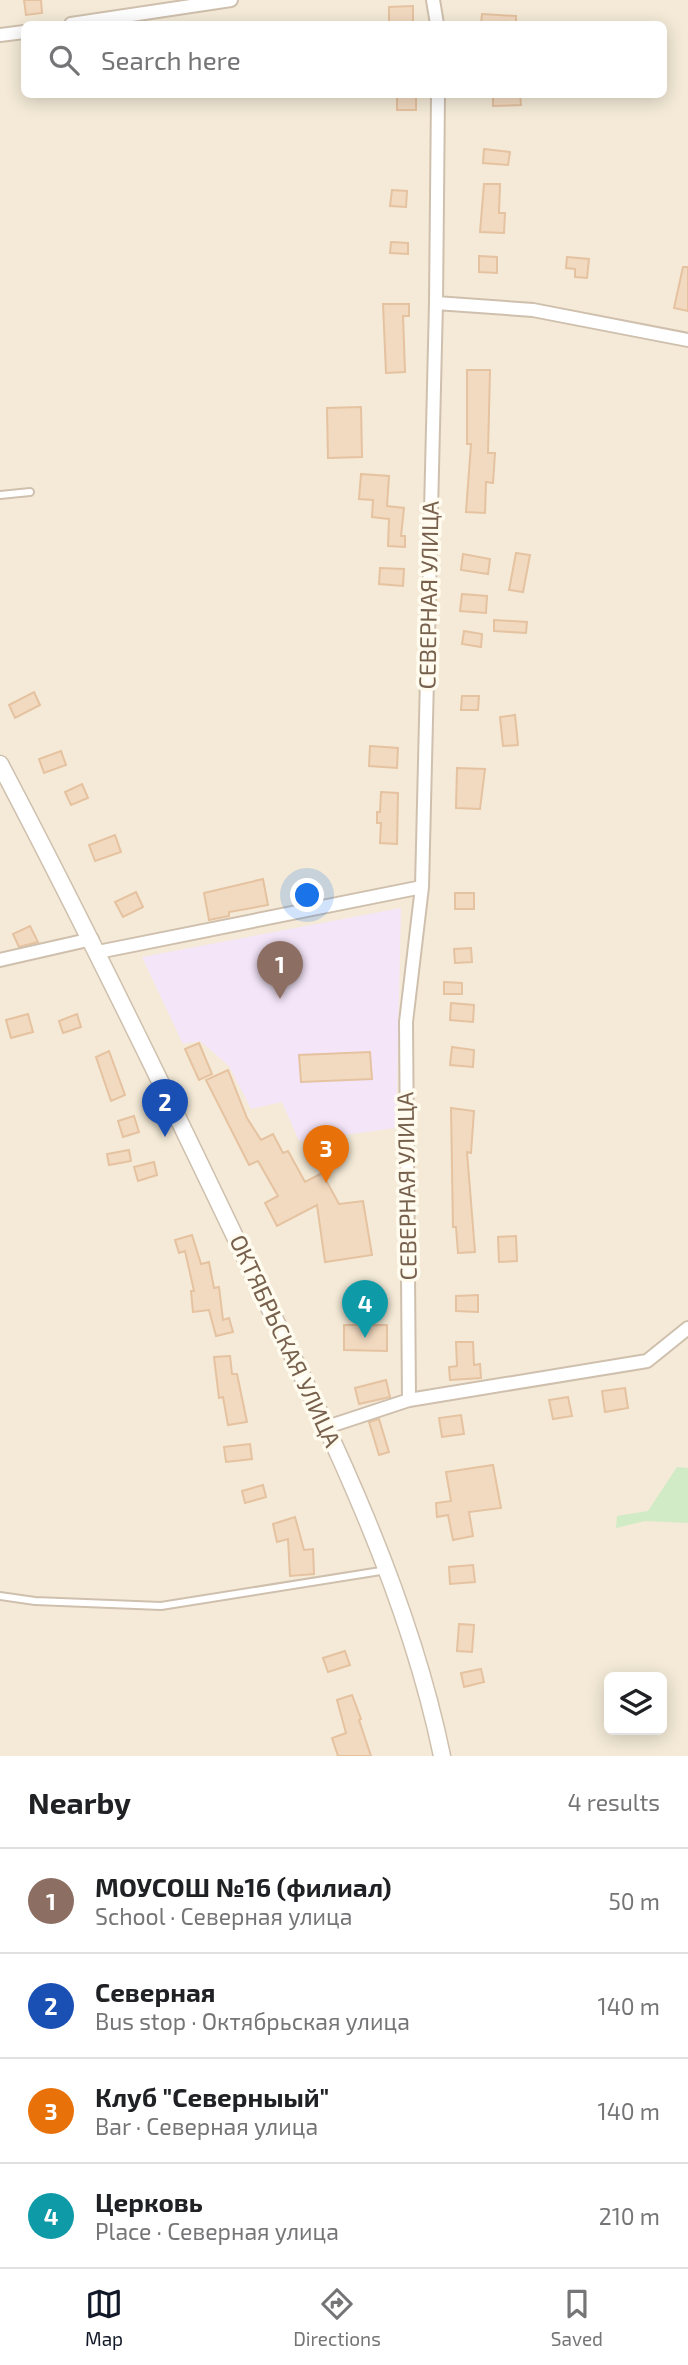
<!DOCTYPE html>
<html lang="en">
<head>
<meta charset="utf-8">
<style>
  :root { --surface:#fff; --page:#f6f6f6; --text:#202124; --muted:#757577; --line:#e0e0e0; --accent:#111827 }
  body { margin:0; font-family:"Exo 2",sans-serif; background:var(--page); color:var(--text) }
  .controls { position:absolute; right:21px; bottom:21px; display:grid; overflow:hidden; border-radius:10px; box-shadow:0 4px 18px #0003 }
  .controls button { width:63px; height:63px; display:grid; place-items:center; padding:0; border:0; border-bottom:2px solid var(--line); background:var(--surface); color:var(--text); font:35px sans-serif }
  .you { position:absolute; left:308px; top:896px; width:24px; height:24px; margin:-18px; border:5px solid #fff; border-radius:50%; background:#1a73e8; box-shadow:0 0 0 10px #1a73e833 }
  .badge { display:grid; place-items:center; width:46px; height:46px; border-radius:50%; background:var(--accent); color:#fff; font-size:23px; font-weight:700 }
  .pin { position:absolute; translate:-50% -58px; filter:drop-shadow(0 2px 4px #0008) }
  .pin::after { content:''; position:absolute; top:37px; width:24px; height:21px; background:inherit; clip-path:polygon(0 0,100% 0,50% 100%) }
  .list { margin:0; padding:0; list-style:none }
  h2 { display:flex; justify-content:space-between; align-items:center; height:91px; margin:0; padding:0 28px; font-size:30px }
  h2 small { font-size:23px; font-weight:400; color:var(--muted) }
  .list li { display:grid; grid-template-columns:46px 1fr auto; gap:21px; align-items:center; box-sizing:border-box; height:105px; padding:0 28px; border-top:2px solid var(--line) }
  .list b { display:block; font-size:26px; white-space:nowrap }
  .list p { margin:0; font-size:23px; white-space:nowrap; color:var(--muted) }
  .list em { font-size:23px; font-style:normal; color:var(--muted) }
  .icon { flex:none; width:38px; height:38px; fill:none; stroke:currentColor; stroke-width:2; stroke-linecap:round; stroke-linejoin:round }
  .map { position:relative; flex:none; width:688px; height:1756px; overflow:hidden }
  .search { position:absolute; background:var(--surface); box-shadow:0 4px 18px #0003; left:21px; right:21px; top:21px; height:77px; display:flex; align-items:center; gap:18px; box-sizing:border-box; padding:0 24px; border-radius:10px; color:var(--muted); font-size:26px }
  .sheet { height:511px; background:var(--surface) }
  nav { display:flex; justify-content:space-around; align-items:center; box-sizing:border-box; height:98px; border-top:2px solid var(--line); background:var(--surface); font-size:19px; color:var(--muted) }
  nav a { display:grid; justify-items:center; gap:4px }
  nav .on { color:var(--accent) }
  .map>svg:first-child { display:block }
</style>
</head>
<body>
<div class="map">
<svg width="688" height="1756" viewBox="0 0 688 1756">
  <rect width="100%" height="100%" fill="#fdf7e9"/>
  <path fill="#f4ead7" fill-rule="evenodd" d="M 0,0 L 688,0 L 688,1756 L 0,1756 ZM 24,24 L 664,24 L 664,94 L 24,94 ZM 609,1677 L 662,1677 L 662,1730 L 609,1730 Z"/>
  <path fill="#f4e5f9" d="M 401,908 L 396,1128 L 299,1141 L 282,1102 L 251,1109 L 229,1066 L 200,1041 L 183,1044 L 142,957 Z"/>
  <path fill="#d1ebc6" d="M 677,1467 L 688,1468 L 688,1523 L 645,1521 L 616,1528 L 617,1516 L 648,1511 Z"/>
  <path fill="#f2dac0" stroke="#e5c2a0" stroke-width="2" d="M 24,0 L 41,0 L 42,13 L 26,15 Z
    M 413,6 L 413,24 L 389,24 L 389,7 Z
    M 482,14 L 516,16 L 516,24 L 481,24 Z
    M 397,94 L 416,94 L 416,110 L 397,110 Z
    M 493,94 L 520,94 L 521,105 L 493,106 Z
    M 484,149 L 510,152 L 508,165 L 483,163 Z
    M 484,184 L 500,184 L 499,213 L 505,213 L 504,233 L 480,232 Z
    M 392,190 L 407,191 L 406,207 L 390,206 Z
    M 391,242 L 408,243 L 408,254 L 390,253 Z
    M 479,256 L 497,257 L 497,273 L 479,272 Z
    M 567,257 L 589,259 L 587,278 L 575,277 L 575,269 L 566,268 Z
    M 683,267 L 688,267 L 688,311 L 674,308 Z
    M 383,304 L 409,304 L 409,316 L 403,316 L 405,372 L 386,373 Z
    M 467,370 L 490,370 L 488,453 L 495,453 L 493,483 L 486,482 L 485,513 L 466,512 L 471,444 L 467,444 Z
    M 361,407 L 362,457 L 328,458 L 327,408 Z
    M 361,474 L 389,476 L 387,506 L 404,508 L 401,536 L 405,536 L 405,547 L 388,546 L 389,519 L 372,517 L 373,500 L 359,499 Z
    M 516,553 L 530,555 L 523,592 L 509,590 Z
    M 463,554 L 490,559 L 488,574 L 461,570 Z
    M 380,568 L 404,569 L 403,586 L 379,584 Z
    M 462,594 L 487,596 L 486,613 L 460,611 Z
    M 494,620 L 527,622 L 526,633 L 494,631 Z
    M 464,631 L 482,634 L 481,647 L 462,644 Z
    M 34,692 L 40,705 L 15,718 L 9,705 Z
    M 462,696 L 479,696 L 478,710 L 461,710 Z
    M 515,715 L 518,745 L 503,746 L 500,717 Z
    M 370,746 L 398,748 L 397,768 L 369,766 Z
    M 61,751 L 66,765 L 44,773 L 39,759 Z
    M 457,768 L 485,769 L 480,809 L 456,808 Z
    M 82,784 L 88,798 L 71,805 L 65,792 Z
    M 381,792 L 398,793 L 397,844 L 380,843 L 381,823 L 377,823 L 377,812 L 380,812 Z
    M 115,835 L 121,852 L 95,861 L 89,845 Z
    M 263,879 L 268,905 L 229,912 L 229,916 L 209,920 L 204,893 Z
    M 136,892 L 143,907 L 123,917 L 115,902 Z
    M 455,893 L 474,893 L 474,909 L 455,909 Z
    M 30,926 L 38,942 L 19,947 L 13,934 Z
    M 471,948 L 472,962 L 455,963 L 454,949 Z
    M 444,982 L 462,983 L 462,994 L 444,994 Z
    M 451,1003 L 474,1005 L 473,1022 L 450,1020 Z
    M 28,1014 L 33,1032 L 11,1038 L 6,1020 Z
    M 77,1014 L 81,1027 L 63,1033 L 59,1021 Z
    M 199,1043 L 212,1074 L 199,1080 L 185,1049 Z
    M 452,1047 L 474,1050 L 473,1067 L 450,1065 Z
    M 109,1051 L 125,1095 L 111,1101 L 96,1057 Z
    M 370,1052 L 372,1079 L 301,1082 L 299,1055 Z
    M 228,1070 L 247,1118 L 261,1140 L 273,1134 L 283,1153 L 288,1151 L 305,1182 L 322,1173 L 339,1204 L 363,1201 L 372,1255 L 325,1262 L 317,1205 L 277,1226 L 265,1203 L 278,1196 L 258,1161 L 249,1165 L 206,1080 Z
    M 451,1108 L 474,1111 L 471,1153 L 467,1152 L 475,1252 L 458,1253 L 456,1227 L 453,1227 Z
    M 134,1116 L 139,1132 L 123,1137 L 118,1121 Z
    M 129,1150 L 131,1161 L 109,1165 L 107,1154 Z
    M 154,1162 L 157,1175 L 138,1181 L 134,1167 Z
    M 192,1235 L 201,1264 L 209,1262 L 214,1288 L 219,1287 L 223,1320 L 229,1318 L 233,1332 L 216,1336 L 209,1310 L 193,1312 L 191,1291 L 194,1291 L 185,1251 L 179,1253 L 175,1240 Z
    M 516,1236 L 517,1261 L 499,1262 L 498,1237 Z
    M 478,1295 L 478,1312 L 456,1311 L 456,1296 Z
    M 344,1325 L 387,1325 L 387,1351 L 344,1350 Z
    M 456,1342 L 473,1342 L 474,1365 L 480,1364 L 481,1378 L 450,1380 L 449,1367 L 457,1366 Z
    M 230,1356 L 232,1374 L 237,1374 L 247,1422 L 228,1425 L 223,1397 L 219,1398 L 214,1357 Z
    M 386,1380 L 390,1397 L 359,1404 L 355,1388 Z
    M 625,1388 L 628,1408 L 605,1412 L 602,1391 Z
    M 568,1397 L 572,1416 L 553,1419 L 549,1400 Z
    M 461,1415 L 464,1434 L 442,1437 L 439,1418 Z
    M 379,1419 L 389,1452 L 379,1455 L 369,1422 Z
    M 250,1444 L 252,1459 L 226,1462 L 224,1447 Z
    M 493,1465 L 501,1508 L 469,1512 L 473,1536 L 453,1540 L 448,1515 L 437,1517 L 436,1503 L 451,1501 L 446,1472 Z
    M 263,1485 L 266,1497 L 245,1503 L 242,1491 Z
    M 295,1517 L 304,1550 L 313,1549 L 314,1574 L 290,1576 L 288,1539 L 277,1542 L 273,1524 Z
    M 473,1565 L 475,1582 L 450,1584 L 449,1567 Z
    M 459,1624 L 474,1625 L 472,1652 L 457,1651 Z
    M 345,1651 L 350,1665 L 328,1672 L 323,1658 Z
    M 481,1669 L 484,1682 L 464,1687 L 461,1673 Z
    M 352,1695 L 361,1719 L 359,1720 L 371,1756 L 338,1756 L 332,1738 L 346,1733 L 337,1700 Z"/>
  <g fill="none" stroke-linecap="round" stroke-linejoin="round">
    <g stroke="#cfc0ae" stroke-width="10">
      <path id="service" d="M 0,495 L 30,492
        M 0,1596 L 35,1601 L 161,1606 L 387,1570"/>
    </g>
    <g stroke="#cfc0ae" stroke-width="16">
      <path id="minor" d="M 433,0 L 437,24
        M 71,24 L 231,0
        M 0,35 L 24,32
        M 436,303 L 533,310 L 688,340
        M 98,952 L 422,887
        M 0,960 L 92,939
        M 409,1400 L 647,1361 L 688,1328
        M 327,1427 L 409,1400 L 406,1022 L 422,887 L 436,303 L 438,94"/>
    </g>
    <g stroke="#cfc0ae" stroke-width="19">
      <path id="tertiary" d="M 0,764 C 87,929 168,1096 248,1264 C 325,1423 406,1582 442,1756"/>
    </g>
    <use href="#service" stroke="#fff" stroke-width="6"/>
    <use href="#minor" stroke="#fff" stroke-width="12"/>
    <use href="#tertiary" stroke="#fff" stroke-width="16"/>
  </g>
  <g text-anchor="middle" stroke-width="7" stroke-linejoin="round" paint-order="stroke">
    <g font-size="23" fill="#77604c" stroke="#fffbef">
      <text transform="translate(429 595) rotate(-89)" y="8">СЕВЕРНАЯ УЛИЦА</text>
      <text transform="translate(407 1186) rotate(-91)" y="8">СЕВЕРНАЯ УЛИЦА</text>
      <text transform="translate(285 1341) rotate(65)" y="8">ОКТЯБРЬСКАЯ УЛИЦА</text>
    </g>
  </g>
</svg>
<div class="controls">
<button><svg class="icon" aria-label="layers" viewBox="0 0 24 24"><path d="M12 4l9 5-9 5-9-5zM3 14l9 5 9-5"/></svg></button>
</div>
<div class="you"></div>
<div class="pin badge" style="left:280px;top:999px;background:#8d6e63">1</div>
<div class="pin badge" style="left:165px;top:1137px;background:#1a4fb4">2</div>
<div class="pin badge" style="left:326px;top:1183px;background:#e8710a">3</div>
<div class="pin badge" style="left:365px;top:1338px;background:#0f9aa8">4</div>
<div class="search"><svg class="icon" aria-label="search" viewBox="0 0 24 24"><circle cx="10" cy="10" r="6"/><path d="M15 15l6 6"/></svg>Search here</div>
</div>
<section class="sheet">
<h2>Nearby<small>4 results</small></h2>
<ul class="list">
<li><span class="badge" style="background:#8d6e63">1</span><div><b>МОУСОШ №16 (филиал)</b><p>School · Северная улица</p></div><em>50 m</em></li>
<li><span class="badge" style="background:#1a4fb4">2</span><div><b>Северная</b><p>Bus stop · Октябрьская улица</p></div><em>140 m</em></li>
<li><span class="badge" style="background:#e8710a">3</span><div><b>Клуб &quot;Северныый&quot;</b><p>Bar · Северная улица</p></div><em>140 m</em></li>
<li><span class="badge" style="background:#0f9aa8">4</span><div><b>Церковь</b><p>Place · Северная улица</p></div><em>210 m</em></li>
</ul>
</section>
<nav>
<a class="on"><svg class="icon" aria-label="map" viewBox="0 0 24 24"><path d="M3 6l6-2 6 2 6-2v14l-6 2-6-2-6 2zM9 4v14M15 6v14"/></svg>Map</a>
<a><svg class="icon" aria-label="directions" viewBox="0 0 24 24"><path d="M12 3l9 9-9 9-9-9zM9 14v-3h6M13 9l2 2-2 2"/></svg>Directions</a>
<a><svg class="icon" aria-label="saved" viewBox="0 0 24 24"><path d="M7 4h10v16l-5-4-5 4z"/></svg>Saved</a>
</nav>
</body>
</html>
